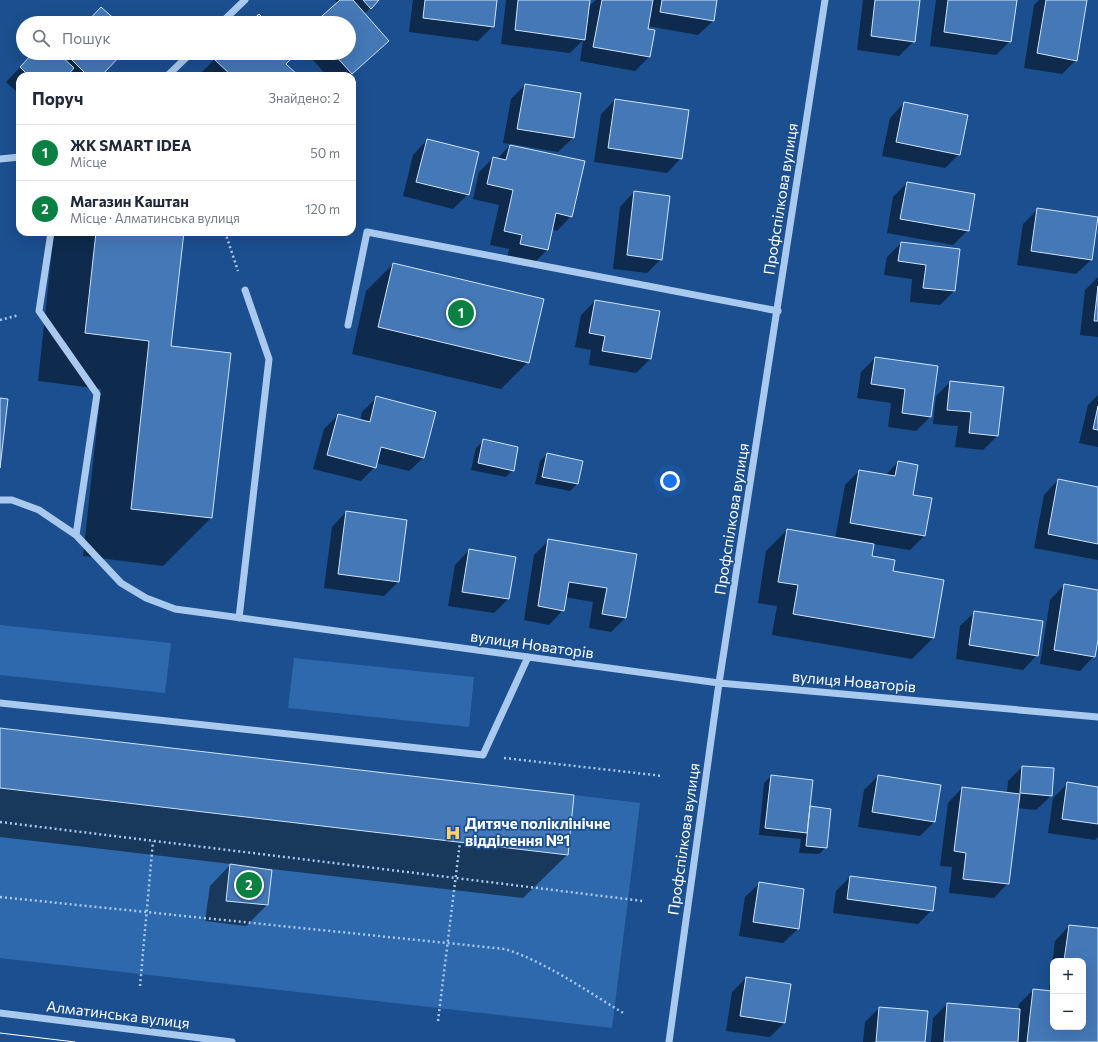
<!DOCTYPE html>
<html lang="uk">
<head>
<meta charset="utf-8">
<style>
  :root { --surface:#fff; --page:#f6f6f7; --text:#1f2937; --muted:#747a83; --line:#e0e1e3; --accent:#0b8043 }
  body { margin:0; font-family:Commissioner,sans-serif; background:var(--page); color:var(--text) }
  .controls { position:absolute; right:12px; bottom:12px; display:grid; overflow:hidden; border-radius:8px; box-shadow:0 4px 16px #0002 }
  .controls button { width:36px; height:36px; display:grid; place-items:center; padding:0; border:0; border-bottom:1px solid var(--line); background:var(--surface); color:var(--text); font:20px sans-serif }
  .you { position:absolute; left:670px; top:481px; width:14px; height:14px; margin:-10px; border:3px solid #fff; border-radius:50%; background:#1a73e8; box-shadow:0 0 0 6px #1a73e833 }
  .badge { display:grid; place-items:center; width:26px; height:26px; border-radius:50%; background:var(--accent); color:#fff; font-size:13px; font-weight:700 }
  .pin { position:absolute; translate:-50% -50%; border:2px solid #fff; box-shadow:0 1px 4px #0006 }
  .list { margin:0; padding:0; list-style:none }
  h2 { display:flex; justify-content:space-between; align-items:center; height:52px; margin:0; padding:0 16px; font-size:17px }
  h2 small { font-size:13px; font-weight:400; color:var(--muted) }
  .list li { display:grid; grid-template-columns:26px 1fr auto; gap:12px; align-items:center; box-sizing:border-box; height:56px; padding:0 16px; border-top:1px solid var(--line) }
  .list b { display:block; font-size:15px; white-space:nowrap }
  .list p { margin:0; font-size:13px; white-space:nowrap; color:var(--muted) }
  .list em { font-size:13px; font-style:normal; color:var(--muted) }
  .icon { flex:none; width:22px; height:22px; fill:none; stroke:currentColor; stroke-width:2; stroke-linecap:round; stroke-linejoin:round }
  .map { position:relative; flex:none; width:1098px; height:1042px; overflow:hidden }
  .search { position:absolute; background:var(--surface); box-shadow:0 4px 16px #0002; left:16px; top:16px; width:340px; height:44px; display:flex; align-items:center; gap:10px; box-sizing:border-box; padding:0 14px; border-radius:22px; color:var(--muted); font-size:15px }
  .panel { position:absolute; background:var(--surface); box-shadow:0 4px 16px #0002; left:16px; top:72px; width:340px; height:164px; border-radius:12px }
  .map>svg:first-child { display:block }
</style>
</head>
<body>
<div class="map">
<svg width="1098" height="1042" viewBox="0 0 1098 1042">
  <rect width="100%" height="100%" fill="#1b4f8f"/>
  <path fill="#2e69ad" d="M 0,625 L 171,643 L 165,693 L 0,675 Z
    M 294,658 L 474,677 L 469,727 L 288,708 Z
    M 0,789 L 567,855 L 574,795 L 640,803 L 612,1028 L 0,958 Z"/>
  <path fill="#0007" fill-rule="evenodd" d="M 335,0 L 379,0 L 364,14 L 388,41 L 350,76 L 327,76 L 307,53 L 349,53 L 349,23 L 315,23 L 338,3 Z
    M 413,0 L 496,0 L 493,26 L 478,41 L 409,32 Z
    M 506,0 L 589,0 L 588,7 L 596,0 L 716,0 L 713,21 L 698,35 L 647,26 L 646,30 L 653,31 L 649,57 L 635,71 L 580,61 L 583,40 L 570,53 L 501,44 Z
    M 863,0 L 919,0 L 914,41 L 899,56 L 857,50 Z
    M 936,0 L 1016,0 L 1010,41 L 996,55 L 930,46 Z
    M 1039,0 L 1086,0 L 1076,60 L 1062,74 L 1024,68 L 1034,5 Z
    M 34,53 L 121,53 L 99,76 L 20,76 L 20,95 L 6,82 Z
    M 221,53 L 295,53 L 285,64 L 297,76 L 203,76 L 201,73 Z
    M 525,85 L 573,138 L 558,152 L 511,144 L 511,146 L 571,216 L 557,231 L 552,229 L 547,250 L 533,264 L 507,259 L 509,249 L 490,245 L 499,205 L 473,199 L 479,172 L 493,158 L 497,159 L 511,144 L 503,143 L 511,99 Z
    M 615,100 L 681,158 L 667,173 L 594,162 L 601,114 Z
    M 904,103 L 959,154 L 945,168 L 882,156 L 890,118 Z
    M 427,140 L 468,194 L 453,209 L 403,196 L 413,155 Z
    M 907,183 L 968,230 L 953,245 L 887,233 L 893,197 Z
    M 634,192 L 661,259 L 647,273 L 613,269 L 620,207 Z
    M 1038,209 L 1091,260 L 1076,274 L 1017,265 L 1023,224 Z
    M 54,232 L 183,232 L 170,347 L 211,518 L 163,566 L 83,556 L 101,389 L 38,381 Z
    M 901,243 L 959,250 L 954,291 L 940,305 L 910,302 L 912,279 L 884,275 L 887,257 Z
    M 393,264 L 528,362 L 501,389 L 352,354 L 366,291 Z
    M 1098,277 L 1098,337 L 1080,335 L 1085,290 Z
    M 595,301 L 659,312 L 650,359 L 636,373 L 589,365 L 591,350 L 575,347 L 581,315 Z
    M 875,358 L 937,367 L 930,417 L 916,431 L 888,427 L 891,403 L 857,398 L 861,372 Z
    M 950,382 L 997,436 L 983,450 L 955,447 L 958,426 L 933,424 L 936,396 Z
    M 1098,395 L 1098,447 L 1079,443 L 1088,405 Z
    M 376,398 L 424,457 L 409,471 L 376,463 L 375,467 L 361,481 L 313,469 L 324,429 L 338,415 L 360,421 L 362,412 Z
    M 483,441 L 513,470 L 506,477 L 471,470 L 476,448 Z
    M 547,454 L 577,484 L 570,491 L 535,484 L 540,461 Z
    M 898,462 L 911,495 L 924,536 L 910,550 L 873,544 L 871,557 L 892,572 L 943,581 L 933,638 L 912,659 L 772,635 L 777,606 L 758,603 L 766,551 L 787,530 L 835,539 L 845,485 L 859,471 L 885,476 Z
    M 1058,480 L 1098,488 L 1098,560 L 1034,548 L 1044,495 Z
    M 346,512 L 406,520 L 398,582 L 384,596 L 324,588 L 332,527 Z
    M 549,540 L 636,555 L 625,618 L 611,632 L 589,628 L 593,602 L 565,597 L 563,610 L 549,625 L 524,620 L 534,555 Z
    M 469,550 L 508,599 L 494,613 L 448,606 L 455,565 Z
    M 1064,585 L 1098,591 L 1098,642 L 1097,642 L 1094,656 L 1080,671 L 1040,664 L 1050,600 Z
    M 975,612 L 1037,655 L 1023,670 L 956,659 L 960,626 Z
    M 0,729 L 567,855 L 523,898 L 271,869 L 267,905 L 246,926 L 205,921 L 210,886 L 231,864 L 0,837 Z
    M 1022,767 L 1051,796 L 1036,810 L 1017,808 L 1008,883 L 994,898 L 949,893 L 952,867 L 940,866 L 948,803 L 962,788 L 1007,794 L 1008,781 Z
    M 771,776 L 809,807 L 826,847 L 819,854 L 799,853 L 801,839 L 759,835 L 764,783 Z
    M 878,776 L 939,786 L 934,822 L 920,836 L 858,827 L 864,790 Z
    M 1067,784 L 1098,788 L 1098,837 L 1095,840 L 1048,833 L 1053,798 Z
    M 850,877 L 932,910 L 918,924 L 833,913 L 836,891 Z
    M 760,883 L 798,929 L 783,943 L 739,936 L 745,897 Z
    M 1069,926 L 1098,929 L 1098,1042 L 931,1042 L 933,1018 L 947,1004 L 1018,1010 L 1019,1004 L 1033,990 L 1049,991 L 1055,941 ZM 1053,961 L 1083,961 L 1083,1027 L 1053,1027 Z
    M 746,978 L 790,985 L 784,1023 L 770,1037 L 726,1031 L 732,992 Z
    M 879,1008 L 924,1042 L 863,1042 L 865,1022 Z"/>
  <path fill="#4478b7" stroke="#cfe3fa" d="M 340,0 L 353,0 L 389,41 L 352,74 L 333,53 L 349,53 L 349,23 L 314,23 Z
    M 363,0 L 379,0 L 371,9 Z
    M 425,0 L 497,0 L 494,27 L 423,18 Z
    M 518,0 L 590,0 L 585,40 L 515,30 Z
    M 602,0 L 653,0 L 648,29 L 655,30 L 650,57 L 593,47 Z
    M 662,0 L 717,0 L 714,21 L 660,12 Z
    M 875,0 L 920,0 L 915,42 L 871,36 Z
    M 948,0 L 1017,0 L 1011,42 L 944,32 Z
    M 1046,0 L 1087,0 L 1077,61 L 1037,53 Z
    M 101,7 L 119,23 L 86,23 Z
    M 259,14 L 268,23 L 249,23 Z
    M 33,53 L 58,53 L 74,68 L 67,76 L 29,76 L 20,67 Z
    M 65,53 L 123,53 L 101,76 L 88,76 Z
    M 220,53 L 297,53 L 286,64 L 299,76 L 232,76 L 214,59 Z
    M 525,84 L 581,93 L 574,138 L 517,129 Z
    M 615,99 L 689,110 L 682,159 L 608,148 Z
    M 904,102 L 968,115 L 960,155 L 896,142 Z
    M 427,139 L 479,152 L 469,195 L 416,182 Z
    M 510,145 L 585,161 L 572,217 L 556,213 L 548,250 L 520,244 L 522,235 L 504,231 L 513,190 L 487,184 L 493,157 L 506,160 Z
    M 907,182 L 975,194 L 969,231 L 900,219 Z
    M 634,191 L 670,196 L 662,260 L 627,255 Z
    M 1037,208 L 1098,217 L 1092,260 L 1031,251 Z
    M 96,232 L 184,232 L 171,346 L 231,353 L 212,518 L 131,509 L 149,341 L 85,333 Z
    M 901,242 L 960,249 L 955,291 L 923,288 L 926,265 L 898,261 Z
    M 393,263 L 544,299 L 529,363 L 378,327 Z
    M 1098,286 L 1098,321 L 1094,321 Z
    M 595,300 L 660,311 L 651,359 L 602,351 L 605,336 L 589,333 Z
    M 875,357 L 938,366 L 931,417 L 902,413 L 905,389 L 871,384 Z
    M 950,381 L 1004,387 L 998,436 L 969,433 L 971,412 L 947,410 Z
    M 376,396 L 436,412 L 424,458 L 381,447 L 376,468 L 327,455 L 338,414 L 370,422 Z
    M 0,398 L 8,399 L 0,468 Z
    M 1098,406 L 1098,430 L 1093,429 Z
    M 483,439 L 518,447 L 514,471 L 478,463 Z
    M 547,453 L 583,461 L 578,484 L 542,477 Z
    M 898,461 L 918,465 L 913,495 L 932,498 L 925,536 L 850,523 L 859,470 L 895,476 Z
    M 1058,479 L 1098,487 L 1098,544 L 1048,534 Z
    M 346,511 L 407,520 L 399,582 L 338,574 Z
    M 787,529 L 874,544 L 872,556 L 895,560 L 893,571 L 944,580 L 934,638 L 793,614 L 798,585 L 778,582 Z
    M 548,539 L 637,554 L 626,618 L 602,614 L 607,588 L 569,582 L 564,611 L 538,606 Z
    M 469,549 L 516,557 L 509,599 L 462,592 Z
    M 1064,584 L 1098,590 L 1098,640 L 1095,657 L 1054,650 Z
    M 974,611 L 1043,621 L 1038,656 L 969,645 Z
    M 0,728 L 574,795 L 568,855 L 0,788 Z
    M 1022,766 L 1054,768 L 1052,796 L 1020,793 Z
    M 771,775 L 813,780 L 807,833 L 765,828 Z
    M 878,775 L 941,785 L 935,822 L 872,812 Z
    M 1067,782 L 1098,787 L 1098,824 L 1062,819 Z
    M 962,787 L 1020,794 L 1009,884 L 963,879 L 966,853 L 954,851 Z
    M 810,806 L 831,809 L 827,848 L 806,846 Z
    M 230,864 L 272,870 L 268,905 L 226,901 Z
    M 850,876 L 936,887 L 933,911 L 847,899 Z
    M 759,882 L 804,889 L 799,929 L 753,922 Z
    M 1069,925 L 1098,928 L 1098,1042 L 1027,1042 L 1033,989 L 1053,991 L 1053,1027 L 1083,1027 L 1083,961 L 1064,961 Z
    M 746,977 L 791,984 L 785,1023 L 740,1016 Z
    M 947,1003 L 1020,1009 L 1018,1042 L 944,1042 Z
    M 879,1007 L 928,1011 L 925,1042 L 876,1042 Z"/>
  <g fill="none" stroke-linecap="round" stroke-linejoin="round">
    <path stroke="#a9c9ee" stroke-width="2.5" stroke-dasharray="2 3" stroke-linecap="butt" d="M 225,232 L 238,271
      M 0,320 L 19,315
      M 504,758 L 663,776
      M 0,822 L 643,901
      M 0,897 L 505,949 C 546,962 588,992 625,1014
      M 140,986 L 153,841
      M 438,1021 L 460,842"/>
    <path stroke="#a9c9ee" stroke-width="7" d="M 221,23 L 245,0
      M 167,76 L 191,53
      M 0,159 L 20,157
      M 51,232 L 39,311 L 97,394 L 76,535
      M 348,325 L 367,232 L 778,311
      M 0,500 L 12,500 L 39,510 L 76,535 L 121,583 L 146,598 L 175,609 L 719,683 L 1098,717
      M 239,618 L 269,359 L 245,290
      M 0,703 L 483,755 L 528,657
      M 0,1013 L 232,1042
      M 669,1042 L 719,683 L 825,0"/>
    <path stroke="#fff" stroke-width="1" d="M 0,1033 L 75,1042"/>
  </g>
  <defs>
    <g id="hospital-bare" transform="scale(1.2)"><path d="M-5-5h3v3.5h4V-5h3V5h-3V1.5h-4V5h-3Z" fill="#ffd166" stroke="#1b4f8f" stroke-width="2.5" paint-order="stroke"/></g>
  </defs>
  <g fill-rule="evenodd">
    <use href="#hospital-bare" x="453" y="833"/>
  </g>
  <g text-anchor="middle" stroke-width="3.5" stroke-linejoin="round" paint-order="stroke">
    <g font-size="15" fill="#fff" stroke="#1b4f8f">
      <text transform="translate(781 199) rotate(-81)" y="5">Профспілкова вулиця</text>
      <text transform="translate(732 519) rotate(-81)" y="5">Профспілкова вулиця</text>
      <text transform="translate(532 645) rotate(8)" y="5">вулиця Новаторів</text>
      <text transform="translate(854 682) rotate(5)" y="5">вулиця Новаторів</text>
      <text transform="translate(684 839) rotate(-82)" y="5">Профспілкова вулиця</text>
      <text transform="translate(118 1015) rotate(7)" y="5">Алматинська вулиця</text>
    </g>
    <g font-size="15" font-weight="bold" fill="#fff" stroke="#1b4f8f" text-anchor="start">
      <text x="465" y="829">Дитяче поліклінічне<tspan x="465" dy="17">відділення №1</tspan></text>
    </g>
  </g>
</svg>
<div class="controls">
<button>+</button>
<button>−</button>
</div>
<div class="you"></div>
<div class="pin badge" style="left:461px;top:313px">1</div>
<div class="pin badge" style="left:249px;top:885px">2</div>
<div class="search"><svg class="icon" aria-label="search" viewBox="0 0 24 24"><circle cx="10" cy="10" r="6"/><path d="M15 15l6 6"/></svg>Пошук</div>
<section class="panel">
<h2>Поруч<small>Знайдено: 2</small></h2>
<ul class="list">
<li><span class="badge">1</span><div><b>ЖК SMART IDEA</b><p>Місце</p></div><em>50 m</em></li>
<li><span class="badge">2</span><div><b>Магазин Каштан</b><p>Місце · Алматинська вулиця</p></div><em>120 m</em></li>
</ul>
</section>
</div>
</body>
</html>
